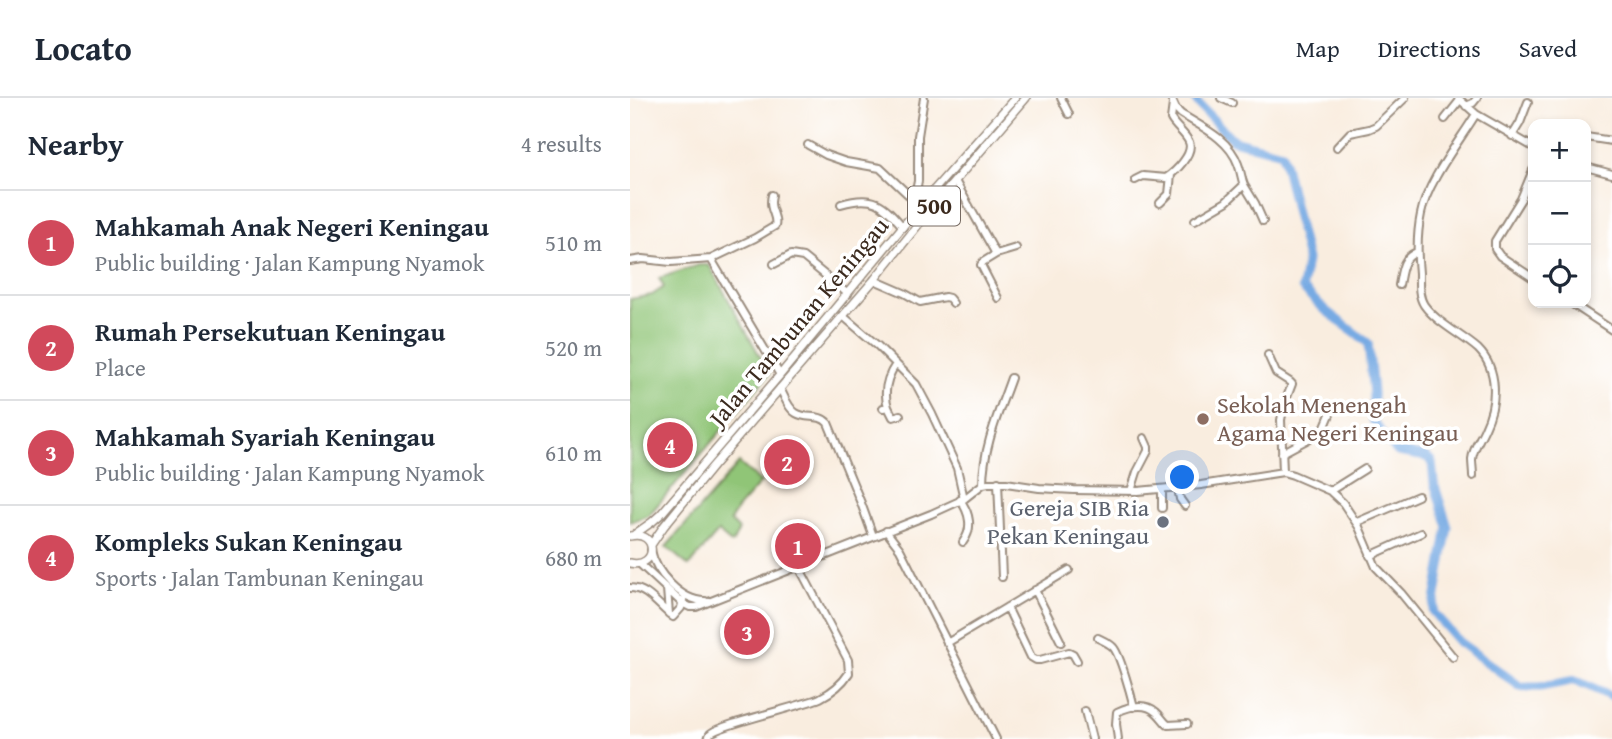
<!DOCTYPE html>
<html lang="en">
<head>
<meta charset="utf-8">
<style>
  :root { --surface:#fff; --page:#f6f6f7; --text:#1f2937; --muted:#747a83; --line:#e0e1e3; --accent:#d1495b }
  body { margin:0; font-family:"Gentium Book Plus",serif; background:var(--page); color:var(--text) }
  .controls { position:absolute; right:21px; top:21px; display:grid; overflow:hidden; border-radius:14px; box-shadow:0 4px 10px #0003 }
  .controls button { width:63px; height:63px; display:grid; place-items:center; padding:0; border:0; border-bottom:2px solid var(--line); background:var(--surface); color:var(--text); font:35px sans-serif }
  .you { position:absolute; left:553px; top:380px; width:24px; height:24px; margin:-18px; border:5px solid #fff; border-radius:50%; background:#1a73e8; box-shadow:0 0 0 10px #1a73e833 }
  .badge { display:grid; place-items:center; width:46px; height:46px; border-radius:50%; background:var(--accent); color:#fff; font-size:23px; font-weight:700 }
  .pin { position:absolute; translate:-50% -50%; border:4px solid #fff; box-shadow:0 2px 7px #0006 }
  .list { margin:0; padding:0; list-style:none }
  h2 { display:flex; justify-content:space-between; align-items:center; height:91px; margin:0; padding:0 28px; font-size:30px }
  h2 small { font-size:23px; font-weight:400; color:var(--muted) }
  .list li { display:grid; grid-template-columns:46px 1fr auto; gap:21px; align-items:center; box-sizing:border-box; height:105px; padding:0 28px; border-top:2px solid var(--line) }
  .list b { display:block; font-size:26px; white-space:nowrap }
  .list p { margin:0; font-size:23px; white-space:nowrap; color:var(--muted) }
  .list em { font-size:23px; font-style:normal; color:var(--muted) }
  .icon { flex:none; width:38px; height:38px; fill:none; stroke:currentColor; stroke-width:2; stroke-linecap:round; stroke-linejoin:round }
  .map { position:relative; flex:none; width:982px; height:641px; overflow:hidden }
  header { display:flex; align-items:center; gap:42px; box-sizing:border-box; height:98px; padding:0 35px; background:var(--surface); border-bottom:2px solid var(--line) }
  header strong { font-size:33px }
  nav { display:flex; gap:38px; margin-inline-start:auto; font-size:24px }
  main { display:flex }
  aside { flex:1; background:var(--surface) }
  .map>svg:first-child { display:block }
</style>
</head>
<body>
<header>
<strong>Locato</strong>
<nav><a>Map</a><a>Directions</a><a>Saved</a></nav>
</header>
<main>
<aside>
<h2>Nearby<small>4 results</small></h2>
<ul class="list">
<li><span class="badge">1</span><div><b>Mahkamah Anak Negeri Keningau</b><p>Public building · Jalan Kampung Nyamok</p></div><em>510 m</em></li>
<li><span class="badge">2</span><div><b>Rumah Persekutuan Keningau</b><p>Place</p></div><em>520 m</em></li>
<li><span class="badge">3</span><div><b>Mahkamah Syariah Keningau</b><p>Public building · Jalan Kampung Nyamok</p></div><em>610 m</em></li>
<li><span class="badge">4</span><div><b>Kompleks Sukan Keningau</b><p>Sports · Jalan Tambunan Keningau</p></div><em>680 m</em></li>
</ul>
</aside>
<div class="map">
<svg width="982" height="641" viewBox="0 0 982 641">
  <rect width="100%" height="100%" fill="#fff"/>
  <filter id="ink" filterUnits="userSpaceOnUse"><feTurbulence type="fractalNoise" baseFrequency=".0143" numOctaves="2"/><feDisplacementMap in="SourceGraphic" scale="14" xChannelSelector="R" yChannelSelector="G"/><feConvolveMatrix kernelMatrix="1 2 1 2 8 2 1 2 1" color-interpolation-filters="sRGB"/></filter>
  <filter id="wash" filterUnits="userSpaceOnUse"><feTurbulence type="fractalNoise" baseFrequency=".00686" numOctaves="4" result="noise"/><feDisplacementMap in="SourceGraphic" scale="28" xChannelSelector="R" yChannelSelector="G"/><feGaussianBlur stdDeviation="1.57" result="paint"/><feColorMatrix in="noise" values="0 0 0 0 0 0 0 0 0 0 0 0 0 0 0 0 0 1.4 0 .05"/><feComposite in="paint" operator="in"/></filter>
  <g filter="url(#wash)">
    <rect width="100%" height="100%" fill="#f9eddf"/>
    <path fill="#90c577" stroke="#66784a" stroke-width="2" d="M 69,167 L 79,167 L 140,276 L 19,417 L 0,424 L 0,201 L 22,197 L 34,189 L 29,180 Z
      M 109,365 L 131,384 L 107,411 L 100,423 L 109,432 L 102,446 L 88,434 L 59,468 L 36,449 Z"/>
    <g fill="none" stroke-linecap="round" stroke-linejoin="round">
      <path stroke="#77aae3" stroke-width="9" d="M 565,0 L 568,6 L 603,42 L 652,55 L 677,162 L 672,190 L 695,212 L 738,245 L 743,295 L 743,322 L 756,342 L 768,354 L 797,359 L 802,364 L 804,385 L 818,429 L 803,514 L 829,544 L 891,589 L 910,589 L 945,582 L 982,599"/>
    </g>
  </g>
  <g filter="url(#ink)">
    <g fill="none" stroke-linecap="round" stroke-linejoin="round">
      <g stroke="#9a8c7e" stroke-width="10">
        <path id="minor" d="M 431,0 L 439,16
          M 541,0 L 546,11 L 551,16 C 572,29 599,41 608,66 C 611,73 611,80 614,87 L 596,104 L 565,122
          M 591,0 L 602,5
          M 828,0 L 846,16 L 903,49
          M 836,8 L 843,5 L 847,0
          M 815,21 L 830,2
          M 882,38 L 890,25 L 898,4
          M 956,39 L 982,43
          M 178,47 L 196,57 L 216,64 L 250,70 L 284,102
          M 707,49 L 720,35 L 739,31 L 746,28 L 775,0
          M 956,69 L 982,76
          M 903,72 L 891,101 L 865,143 L 865,151 L 870,158 L 903,180
          M 505,82 L 513,78 L 536,80 C 545,74 564,56 559,44 C 555,35 545,29 541,21 L 543,6
          M 325,83 L 366,156 L 386,150
          M 614,87 L 625,105 L 633,123
          M 284,103 L 288,83 L 288,38 L 294,0
          M 530,105 L 539,96 L 541,77
          M 211,106 C 243,96 253,105 273,129
          M 366,156 L 353,164 L 351,167 L 368,200
          M 81,161 L 125,140 L 145,128 C 148,117 138,113 142,97
          M 0,163 L 13,161 L 41,164 L 81,161 L 150,277
          M 144,166 L 161,157 L 173,159 L 218,196
          M 244,182 L 274,195 L 290,204 L 315,199 L 319,200 L 323,205
          M 769,187 C 772,172 772,160 787,154
          M 941,205 L 982,232
          M 213,218 L 248,248 L 286,286 L 302,316 L 327,370 L 334,401
          M 638,257 L 646,275 L 660,284 L 662,286 L 654,307 L 651,322 L 653,374
          M 150,290 C 154,298 158,310 166,315 C 177,322 189,315 198,325 L 231,405 L 243,438
          M 258,309 L 263,319 L 270,317
          M 253,310 L 258,309 C 253,293 257,279 266,266
          M 652,355 L 693,333 L 701,314
          M 843,378 C 843,373 842,366 842,361 C 843,350 851,340 855,330 C 867,305 869,272 848,251 C 832,237 806,224 794,207 C 788,198 789,185 789,175 C 787,156 787,135 791,116 C 797,84 829,44 846,16
          M 368,384 L 372,479
          M 353,386 C 353,349 369,314 381,280
          M 548,390 L 550,401 L 555,408
          M 501,393 L 507,374 L 518,353 L 518,349 L 514,340
          M 700,393 L 735,371
          M 330,402 C 340,415 343,431 333,444
          M 532,410 L 532,392
          M 727,424 L 788,398
          M 256,433 L 270,451 L 366,641
          M 21,452 C 25,474 51,503 75,503
          M 740,458 L 791,435
          M 10,466 L 52,505 L 60,509 L 66,509 L 301,416 L 334,401 L 353,386 L 358,385 L 376,385 L 409,390 L 444,392 L 508,393 L 571,387 L 653,374 L 663,377 L 700,393 L 713,405 L 729,429 L 746,469 L 771,495 L 823,559
          M 0,490 C 18,490 29,509 43,519 L 51,510 L 53,502
          M 37,491 L 39,516
          M 405,492 L 431,544
          M 377,509 L 401,559 L 406,562 L 410,562 L 439,554 L 443,556 L 447,563
          M 468,540 C 472,542 479,545 483,549 C 490,556 501,597 504,609
          M 317,545 L 439,472
          M 455,613 L 462,641
          M 78,641 C 79,639 79,637 80,636 C 87,627 172,608 190,600 C 202,594 212,586 219,575 L 218,562 L 168,467
          M 488,641 L 486,626 L 487,614 C 498,609 515,604 526,614 C 531,618 533,623 538,627 L 557,626"/>
      </g>
      <g stroke="#9a8c7e" stroke-width="10">
        <path id="major" d="M 5,436 L 22,424 L 31,416 L 150,277 L 288,110 L 385,0
          M 0,438 C 28,431 29,471 0,465
          M 21,447 L 34,428 L 83,368 L 244,182 L 300,112 L 396,0"/>
      </g>
      <use href="#minor" stroke="#fff" stroke-width="6"/>
      <use href="#major" stroke="#fff" stroke-width="7"/>
    </g>
  </g>
  <circle fill="#8d6e63" stroke="#fff" stroke-width="2.5" cx="573" cy="321" r="7"/>
  <circle fill="#6b7280" stroke="#fff" stroke-width="2.5" cx="533" cy="424" r="7"/>
  <g text-anchor="middle" stroke-width="7" stroke-linejoin="round" paint-order="stroke">
    <rect fill="#fff" stroke="#766a62" stroke-width="2" x="278" y="88.5" width="52" height="39" rx="5"/>
    <g font-size="23" font-weight="bold" fill="#3b2a1e">
      <text x="304" y="116">500</text>
    </g>
    <g font-size="24" fill="#3b2a1e" stroke="#fff">
      <text transform="translate(169 224) rotate(-50)" y="8">Jalan Tambunan Keningau</text>
    </g>
    <g font-size="24" fill="#785e54" stroke="#fff" text-anchor="start">
      <text x="587" y="315">Sekolah Menengah<tspan x="587" dy="28">Agama Negeri Keningau</tspan></text>
    </g>
    <g font-size="24" fill="#5b616d" stroke="#fff" text-anchor="end">
      <text x="519" y="418">Gereja SIB Ria<tspan x="519" dy="28">Pekan Keningau</tspan></text>
    </g>
  </g>
</svg>
<div class="controls">
<button>+</button>
<button>−</button>
<button><svg class="icon" aria-label="locate" viewBox="0 0 24 24"><circle cx="12" cy="12" r="6"/><path d="M12 2v4M12 18v4M2 12h4M18 12h4"/></svg></button>
</div>
<div class="you"></div>
<div class="pin badge" style="left:168px;top:448px">1</div>
<div class="pin badge" style="left:157px;top:364px">2</div>
<div class="pin badge" style="left:117px;top:534px">3</div>
<div class="pin badge" style="left:40px;top:347px">4</div>
</div>
</main>
</body>
</html>
